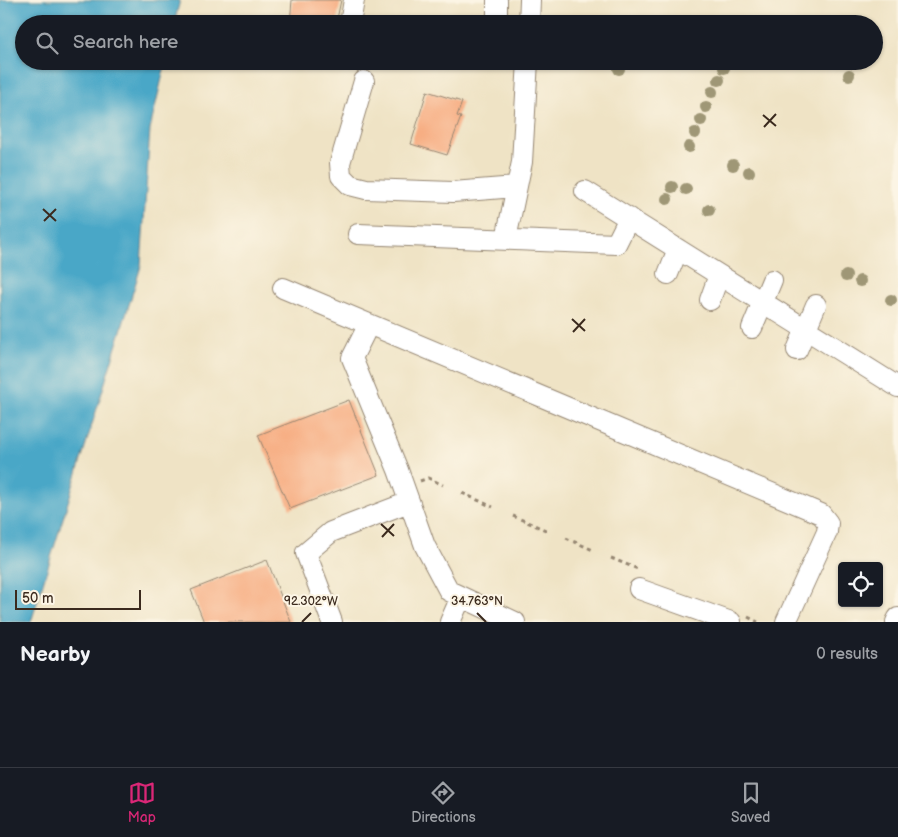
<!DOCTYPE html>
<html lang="en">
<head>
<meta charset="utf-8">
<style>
  :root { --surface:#171b24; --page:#20242c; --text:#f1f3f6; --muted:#9ea1a6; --line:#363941; --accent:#db2777 }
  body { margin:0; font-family:"Balsamiq Sans",sans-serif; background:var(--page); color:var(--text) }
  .controls { position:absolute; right:15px; bottom:15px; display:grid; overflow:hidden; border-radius:5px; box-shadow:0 1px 4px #0004 }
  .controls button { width:45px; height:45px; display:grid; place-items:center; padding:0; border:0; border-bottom:1px solid var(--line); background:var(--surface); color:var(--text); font:25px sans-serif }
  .scale { position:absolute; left:15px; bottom:12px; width:126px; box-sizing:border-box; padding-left:5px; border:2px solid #3b2a1e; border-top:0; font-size:14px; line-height:18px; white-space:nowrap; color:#3b2a1e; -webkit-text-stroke:4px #fcf5e5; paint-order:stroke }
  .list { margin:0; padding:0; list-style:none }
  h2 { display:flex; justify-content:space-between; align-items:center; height:65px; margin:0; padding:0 20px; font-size:21px }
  h2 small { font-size:16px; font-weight:400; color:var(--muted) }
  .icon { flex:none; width:28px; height:28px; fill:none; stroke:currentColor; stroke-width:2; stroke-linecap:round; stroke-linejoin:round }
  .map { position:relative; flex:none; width:898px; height:622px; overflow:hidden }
  .search { position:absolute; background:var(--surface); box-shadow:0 1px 4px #0004; left:15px; right:15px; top:15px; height:55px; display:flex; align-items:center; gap:12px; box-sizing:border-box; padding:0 18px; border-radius:28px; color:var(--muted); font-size:19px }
  .sheet { height:145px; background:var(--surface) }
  nav { display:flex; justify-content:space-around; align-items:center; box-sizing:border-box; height:70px; border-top:1px solid var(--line); background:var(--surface); font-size:14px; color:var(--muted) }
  nav a { display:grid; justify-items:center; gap:2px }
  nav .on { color:var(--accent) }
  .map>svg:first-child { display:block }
</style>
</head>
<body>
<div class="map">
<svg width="898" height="622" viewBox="0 0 898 622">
  <rect width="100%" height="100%" fill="#fcf5e5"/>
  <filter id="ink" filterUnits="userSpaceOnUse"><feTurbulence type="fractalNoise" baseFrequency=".02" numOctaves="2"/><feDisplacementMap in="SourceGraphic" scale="10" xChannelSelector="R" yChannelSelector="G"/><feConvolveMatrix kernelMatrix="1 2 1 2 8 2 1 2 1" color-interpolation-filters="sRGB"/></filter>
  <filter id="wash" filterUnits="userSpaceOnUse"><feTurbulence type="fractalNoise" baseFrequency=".0096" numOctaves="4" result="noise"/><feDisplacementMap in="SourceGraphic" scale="20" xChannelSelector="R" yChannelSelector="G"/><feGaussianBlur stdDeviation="1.12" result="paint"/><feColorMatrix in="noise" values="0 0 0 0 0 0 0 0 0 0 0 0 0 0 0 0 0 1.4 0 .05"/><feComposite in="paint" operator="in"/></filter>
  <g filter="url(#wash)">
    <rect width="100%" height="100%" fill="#efe3c5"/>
    <path fill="#48a7c7" stroke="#426872" d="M 0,0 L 180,0 L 174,24 L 24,24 L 24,61 L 166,61 L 150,129 L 141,266 L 31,622 L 0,622 Z"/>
    <g id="blocks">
      <path fill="#f7ae83" d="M 292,0 L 341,0 L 336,24 L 290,24 Z
        M 427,91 L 462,102 L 457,116 L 461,117 L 447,155 L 411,144 Z
        M 349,400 L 379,475 L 290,509 L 258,435 Z
        M 267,560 L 291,622 L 204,622 L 191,590 Z"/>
    </g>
  </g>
  <g filter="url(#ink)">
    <use href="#blocks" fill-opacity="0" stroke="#958672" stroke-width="1"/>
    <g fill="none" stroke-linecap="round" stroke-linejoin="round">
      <g stroke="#958672" stroke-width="22">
        <path id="minor" d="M 350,24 L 354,0
          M 497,24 L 497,0
          M 529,24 L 530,0
          M 364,81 L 340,163 L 341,176 L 350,185 L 366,189 L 453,192 L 516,187
          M 585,191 L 898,387
          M 358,234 L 616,244 L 629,218
          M 506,239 L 522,162 L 528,61
          M 668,274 L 678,249
          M 283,288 L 821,514 L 828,523 L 827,532 L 786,622
          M 710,300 L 719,275
          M 369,324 L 352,358 L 398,470 L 425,546 L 449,591 L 515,622
          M 752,328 L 772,280
          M 797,350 L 816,305
          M 639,589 L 731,622
          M 332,622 L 306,553 L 331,532 L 409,502
          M 450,622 L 461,597
          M 896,622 L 898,618"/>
      </g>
      <path stroke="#958672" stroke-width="3" stroke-dasharray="4 4" stroke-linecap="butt" d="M 420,481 L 428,478 L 443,485
        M 462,493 L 493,507
        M 513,516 L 548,531
        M 566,538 L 593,550
        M 611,558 L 638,569
        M 748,617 L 758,622"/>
      <use href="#minor" stroke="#fff" stroke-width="20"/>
    </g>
    <g fill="#9f9776">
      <circle cx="724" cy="68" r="6"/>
      <circle cx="619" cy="69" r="6"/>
      <circle cx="849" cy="75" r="6"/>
      <circle cx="719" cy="80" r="6"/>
      <circle cx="712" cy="92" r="6"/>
      <circle cx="706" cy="107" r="6"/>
      <circle cx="701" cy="120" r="6"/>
      <circle cx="695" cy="133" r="6"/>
      <circle cx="689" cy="147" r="6"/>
      <circle cx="733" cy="165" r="6"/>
      <circle cx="749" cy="172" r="6"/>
      <circle cx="672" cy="187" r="6"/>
      <circle cx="686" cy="189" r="6"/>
      <circle cx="667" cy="199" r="6"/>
      <circle cx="709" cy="210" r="6"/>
      <circle cx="846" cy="276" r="6"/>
      <circle cx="860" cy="281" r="6"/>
      <circle cx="891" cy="300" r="6"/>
    </g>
  </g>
  <path fill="none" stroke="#3b2a1e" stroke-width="2" d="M 763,115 L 776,126M 764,127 L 776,114M 43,209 L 56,221M 44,221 L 56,209M 572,319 L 585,331M 573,332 L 585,319M 381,524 L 394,536M 382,537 L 394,524M 477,613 L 486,622M 302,622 L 311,613"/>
  <g font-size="12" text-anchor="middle" fill="#3b2a1e" stroke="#fcf5e5" stroke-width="4" stroke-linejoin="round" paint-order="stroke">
    <text x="311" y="605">92.302°W</text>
    <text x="477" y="605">34.763°N</text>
  </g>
</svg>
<div class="controls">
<button><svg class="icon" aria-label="locate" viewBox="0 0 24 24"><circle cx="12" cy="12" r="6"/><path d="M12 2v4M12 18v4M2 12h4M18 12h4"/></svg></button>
</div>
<div class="scale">50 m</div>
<div class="search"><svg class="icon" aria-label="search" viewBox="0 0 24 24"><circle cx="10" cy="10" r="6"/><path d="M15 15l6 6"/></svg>Search here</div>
</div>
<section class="sheet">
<h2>Nearby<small>0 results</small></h2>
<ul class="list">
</ul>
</section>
<nav>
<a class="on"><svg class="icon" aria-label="map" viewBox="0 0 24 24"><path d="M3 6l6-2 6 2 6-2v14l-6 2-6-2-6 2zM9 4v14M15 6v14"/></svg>Map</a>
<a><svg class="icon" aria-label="directions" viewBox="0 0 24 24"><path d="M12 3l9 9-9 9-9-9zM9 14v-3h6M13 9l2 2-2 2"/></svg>Directions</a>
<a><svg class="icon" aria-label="saved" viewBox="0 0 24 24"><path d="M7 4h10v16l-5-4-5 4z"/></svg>Saved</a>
</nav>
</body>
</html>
